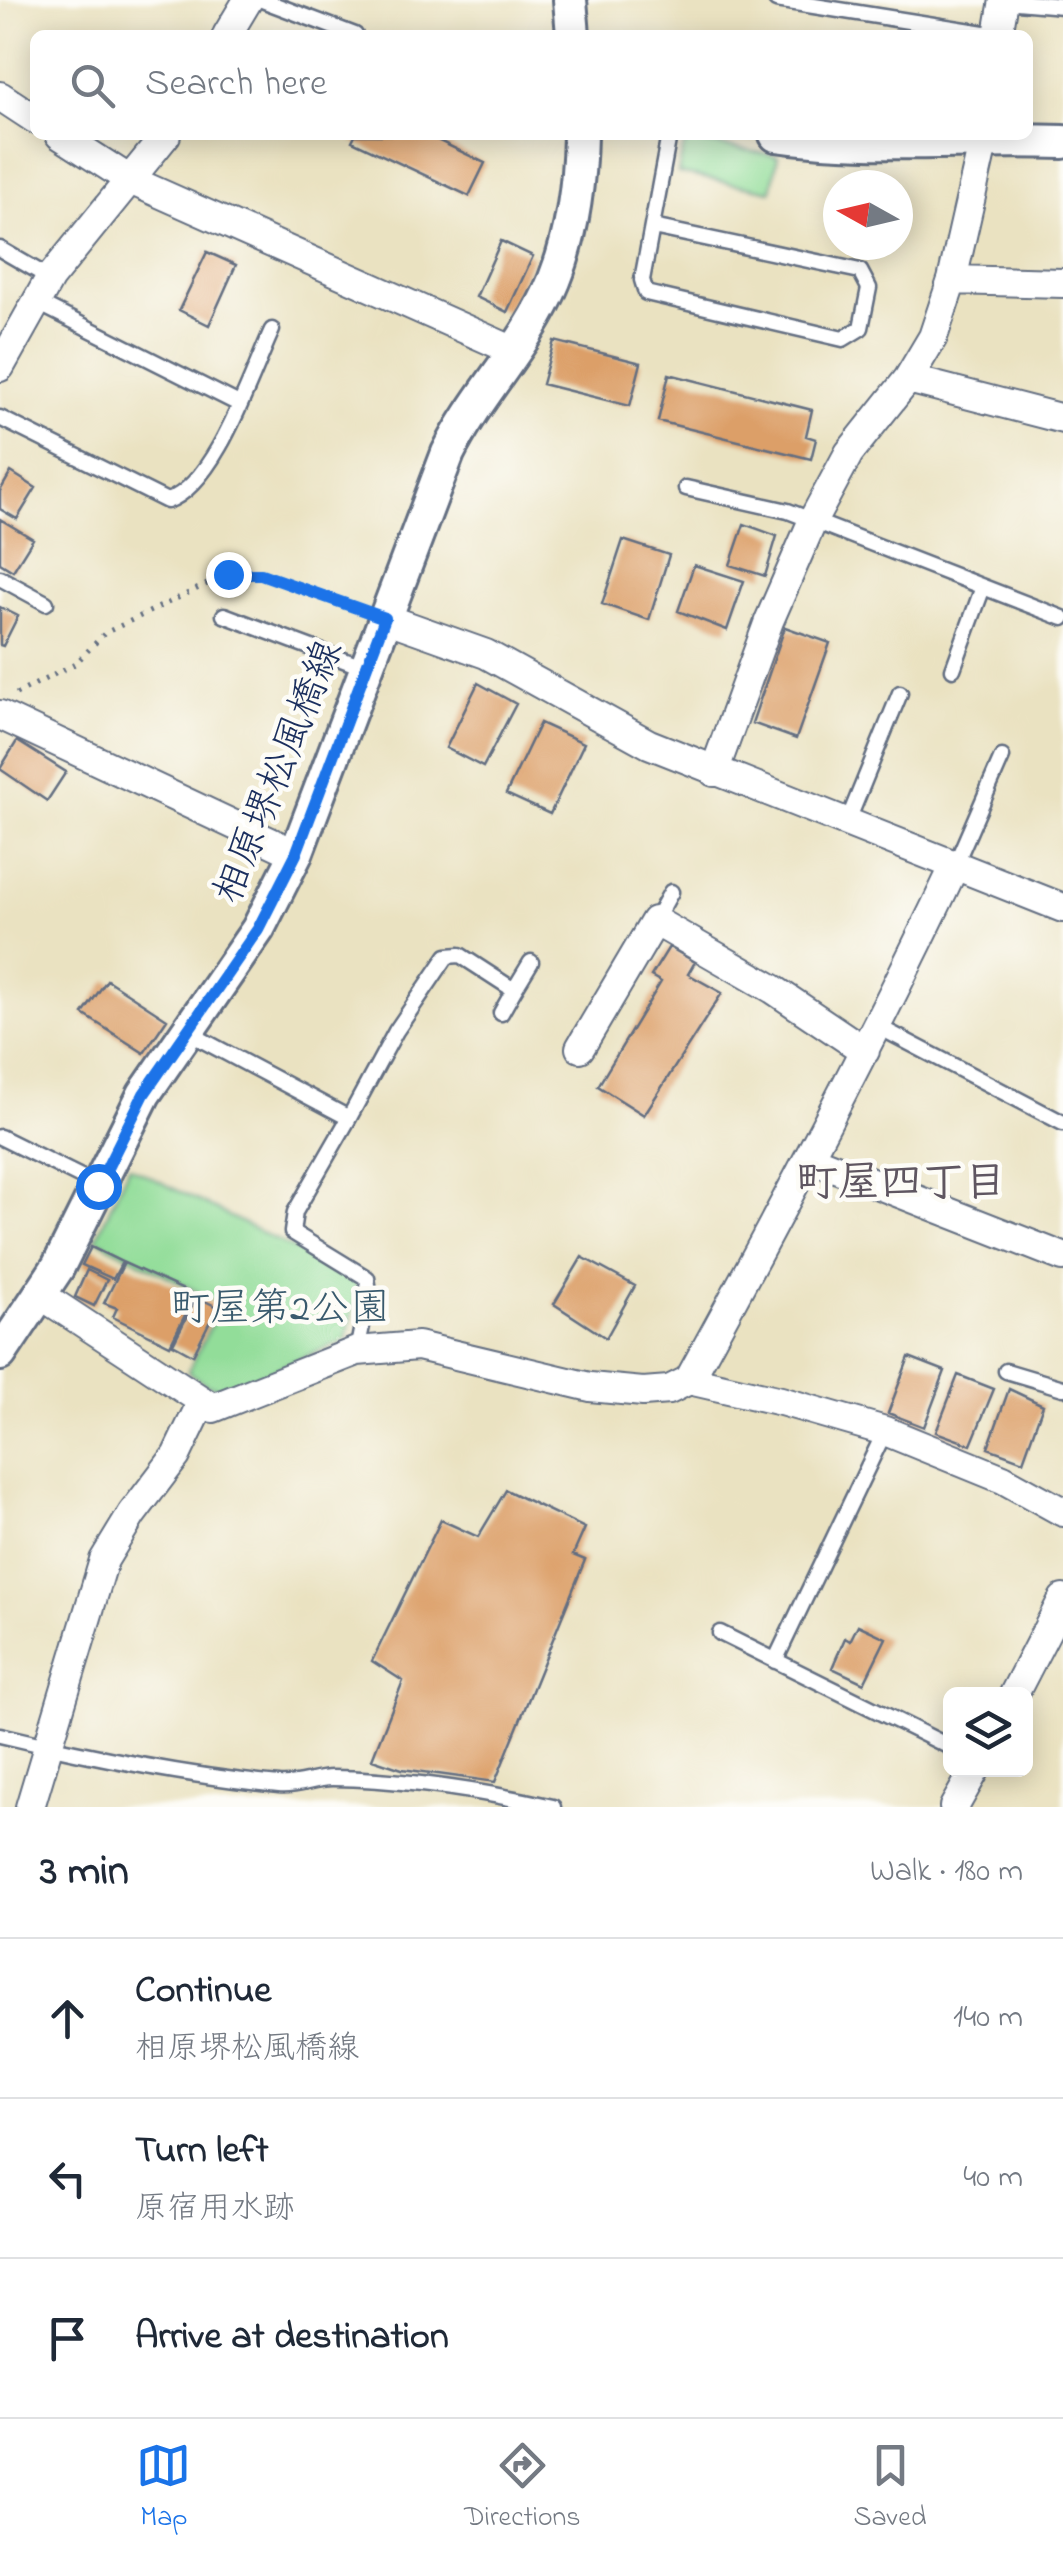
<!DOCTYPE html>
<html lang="en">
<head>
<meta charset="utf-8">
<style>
  :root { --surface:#fff; --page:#f2f2f3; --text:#1f2937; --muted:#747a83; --line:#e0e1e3; --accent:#1a73e8 }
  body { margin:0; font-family:"Indie Flower","Klee One",sans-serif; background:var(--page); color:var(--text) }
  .controls { position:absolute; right:30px; bottom:30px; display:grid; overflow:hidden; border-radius:15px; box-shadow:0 5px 25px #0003 }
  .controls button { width:90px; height:90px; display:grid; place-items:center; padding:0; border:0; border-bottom:2px solid var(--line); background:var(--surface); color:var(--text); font:50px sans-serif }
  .compass { position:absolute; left:823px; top:170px; width:90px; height:90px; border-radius:50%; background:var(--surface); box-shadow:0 5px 25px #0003; rotate:278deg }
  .stop { position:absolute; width:30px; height:30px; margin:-22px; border:8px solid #1a73e8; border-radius:50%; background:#fff }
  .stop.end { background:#1a73e8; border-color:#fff; box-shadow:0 2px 10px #0008 }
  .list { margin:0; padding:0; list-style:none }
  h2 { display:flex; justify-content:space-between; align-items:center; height:130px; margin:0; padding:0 40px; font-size:42px }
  h2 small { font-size:32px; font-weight:400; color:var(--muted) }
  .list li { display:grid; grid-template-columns:65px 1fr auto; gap:30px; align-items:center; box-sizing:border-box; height:160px; padding:0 40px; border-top:2px solid var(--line) }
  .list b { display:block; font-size:38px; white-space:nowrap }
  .list p { margin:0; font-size:32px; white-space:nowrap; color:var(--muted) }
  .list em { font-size:32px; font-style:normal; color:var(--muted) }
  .icon { flex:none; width:55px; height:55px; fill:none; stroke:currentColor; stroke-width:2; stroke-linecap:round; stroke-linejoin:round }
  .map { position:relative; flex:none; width:1063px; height:1807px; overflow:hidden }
  .search { position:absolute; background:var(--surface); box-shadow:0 5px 25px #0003; left:30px; right:30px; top:30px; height:110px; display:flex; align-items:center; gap:25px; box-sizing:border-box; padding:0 35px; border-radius:15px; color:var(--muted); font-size:38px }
  .sheet { height:610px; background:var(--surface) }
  nav { display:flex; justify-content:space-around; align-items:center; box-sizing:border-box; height:140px; border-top:2px solid var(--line); background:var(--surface); font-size:28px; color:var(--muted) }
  nav a { display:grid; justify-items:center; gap:5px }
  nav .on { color:var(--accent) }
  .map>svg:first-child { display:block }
</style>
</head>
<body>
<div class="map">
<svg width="1063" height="1807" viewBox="0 0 1063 1807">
  <rect width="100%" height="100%" fill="#fdfcf7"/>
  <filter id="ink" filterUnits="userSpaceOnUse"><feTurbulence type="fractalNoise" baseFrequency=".01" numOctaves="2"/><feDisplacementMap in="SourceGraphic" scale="20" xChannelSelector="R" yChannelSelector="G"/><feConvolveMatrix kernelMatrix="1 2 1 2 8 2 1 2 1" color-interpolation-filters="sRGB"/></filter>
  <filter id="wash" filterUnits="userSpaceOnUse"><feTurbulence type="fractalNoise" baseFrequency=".0048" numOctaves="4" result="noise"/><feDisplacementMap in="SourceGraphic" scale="40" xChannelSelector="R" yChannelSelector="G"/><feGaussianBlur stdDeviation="2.25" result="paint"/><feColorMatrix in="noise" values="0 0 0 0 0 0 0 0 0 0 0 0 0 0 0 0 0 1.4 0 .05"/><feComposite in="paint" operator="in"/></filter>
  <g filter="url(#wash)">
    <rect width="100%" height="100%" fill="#eae2c1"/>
    <path fill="#92dd99" stroke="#56867c" stroke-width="2.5" d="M 691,140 L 778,156 L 771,191 L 678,173 L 684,146 Z
      M 129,1166 L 356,1280 L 358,1292 L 346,1340 L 225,1390 L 207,1385 L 188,1372 L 221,1304 L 96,1239 Z"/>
    <g id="blocks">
      <path fill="#dc9f67" d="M 355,135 L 427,135 L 485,163 L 469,196 L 352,141 Z
        M 501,241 L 533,256 L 507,312 L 476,297 Z
        M 207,252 L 236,265 L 209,325 L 179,310 Z
        M 554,341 L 641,363 L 630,406 L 542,384 Z
        M 669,374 L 812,410 L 806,436 L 816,439 L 811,459 L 658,421 Z
        M 11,472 L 36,488 L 17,519 L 0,509 L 0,491 Z
        M 0,519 L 33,539 L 13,571 L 0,563 Z
        M 744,524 L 777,536 L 765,576 L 730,565 Z
        M 623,540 L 669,555 L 649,620 L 602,604 Z
        M 694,565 L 744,581 L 727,630 L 678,611 Z
        M 0,607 L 18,616 L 3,646 L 0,645 Z
        M 785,627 L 830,643 L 796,739 L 752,723 Z
        M 478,683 L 516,704 L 483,767 L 446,748 Z
        M 540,723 L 584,743 L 550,814 L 506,794 Z
        M 17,741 L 66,772 L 47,801 L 0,769 Z
        M 669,947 L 695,962 L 688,974 L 722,993 L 644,1115 L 598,1086 L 661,982 L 651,976 Z
        M 107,980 L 167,1019 L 144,1053 L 83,1014 Z
        M 91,1247 L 122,1262 L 113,1279 L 82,1265 Z
        M 582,1257 L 635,1286 L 606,1338 L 554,1304 Z
        M 124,1263 L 195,1295 L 170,1345 L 113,1317 L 117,1308 L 104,1303 Z
        M 87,1270 L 107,1280 L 94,1306 L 75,1297 Z
        M 197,1297 L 217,1307 L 193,1355 L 173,1344 Z
        M 909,1357 L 945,1371 L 924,1427 L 888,1413 Z
        M 958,1375 L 994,1389 L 971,1445 L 936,1432 Z
        M 1009,1389 L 1043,1405 L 1023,1461 L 988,1448 Z
        M 506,1490 L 585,1528 L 573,1555 L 585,1560 L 495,1782 L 402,1769 L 372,1759 L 403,1681 L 372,1661 L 441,1520 L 478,1537 Z
        M 858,1625 L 886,1638 L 864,1683 L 832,1668 L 845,1638 L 850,1641 Z"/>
    </g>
  </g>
  <g filter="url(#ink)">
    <use href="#blocks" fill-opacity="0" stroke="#636e81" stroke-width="2.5"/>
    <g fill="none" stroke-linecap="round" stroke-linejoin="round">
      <g stroke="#636e81" stroke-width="19">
        <path id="service" d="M 262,0 L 355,35
          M 776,0 L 997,35
          M 1004,1 L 1063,6
          M 653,227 L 860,271 L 869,288 L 861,328 L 843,339 L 646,293 L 642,280 L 669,135
          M 0,249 L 50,278
          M 38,303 L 239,404
          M 0,418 L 167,501 C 216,485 251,375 272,330
          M 686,488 L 788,511 L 1063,618
          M 0,578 L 46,603
          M 224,615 L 365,668
          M 953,669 L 983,587
          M 847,823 L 900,693
          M 956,863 L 1002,757
          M 655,921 L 671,892
          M 501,1013 L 514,990
          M 879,1027 L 1063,1123
          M 187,1032 L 349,1118 L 295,1212 L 292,1232 L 367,1278 L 369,1291 L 357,1351
          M 349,1118 L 396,1031 L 447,956 L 460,955 L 514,990 L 531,962
          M 0,1137 L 97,1185
          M 1006,1371 L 1063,1388
          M 720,1633 L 950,1747
          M 775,1661 L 885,1431
          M 0,1735 C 92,1757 185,1776 279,1785 C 297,1787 315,1778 332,1778 C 405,1779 482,1791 553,1807"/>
      </g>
      <g stroke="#636e81" stroke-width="32">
        <path id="minor" d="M 227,35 L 248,0
          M 998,35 L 1004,0
          M 0,96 L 35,119
          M 60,135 L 130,180 L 512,350
          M 952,280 L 1063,283
          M 0,367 L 50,278 L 166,135
          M 908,379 L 1063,419
          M 385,618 L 486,654 L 649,744 L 1063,908
          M 0,715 L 296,854
          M 714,772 L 769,621 L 813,520 L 849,453 L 908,379 L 933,337 L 952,280 L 985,135
          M 580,1048 L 655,921 L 773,989 L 865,1051
          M 810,1158 L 1063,1257
          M 41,1295 L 213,1408 L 357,1351 L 418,1346 L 590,1387 L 643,1392 L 669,1390 L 689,1380 L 781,1401 L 885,1431 L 1003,1479 L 1063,1512
          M 689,1380 C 782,1210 873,1039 956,863
          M 1014,1694 L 1063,1599
          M 30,1807 L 104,1560 L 132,1514 L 176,1456 L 201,1404
          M 954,1807 L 975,1770"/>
      </g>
      <g stroke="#636e81" stroke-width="38">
        <path id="tertiary" d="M 570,0 L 573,35
          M 776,135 C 872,149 967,138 1063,142
          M 0,1354 L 58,1267 L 144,1094 L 258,929 L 296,854 L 448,453 C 478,393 529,343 554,281 C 572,236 579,183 580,135"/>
      </g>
      <path stroke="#636e81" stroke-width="5" stroke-dasharray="2.5 8" stroke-linecap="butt" d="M 16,694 L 75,664 L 105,633 L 228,574 L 261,574 L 355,609"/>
      <use href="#service" stroke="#fff" stroke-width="14"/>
      <use href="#minor" stroke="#fff" stroke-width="28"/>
      <use href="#tertiary" stroke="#fff" stroke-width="32"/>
    </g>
  </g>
  <g fill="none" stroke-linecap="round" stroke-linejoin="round" filter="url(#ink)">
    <path stroke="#1a73e8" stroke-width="12" d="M 98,1186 L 144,1094 L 258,929 L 296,854 L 385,618 L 261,574 L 228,574"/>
  </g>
  <g text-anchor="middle" stroke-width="9" stroke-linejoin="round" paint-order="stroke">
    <g font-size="40" fill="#1b2f5e" stroke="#fdfcf7">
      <text transform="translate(276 771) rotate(-68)" y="14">相原堺松風橋線</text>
    </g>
    <g font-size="40" fill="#395a6d" stroke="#fdfcf7">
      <text x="280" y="1320">町屋第2公園</text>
    </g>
    <g font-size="42" font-weight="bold" fill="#5f5661" stroke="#fdfcf7">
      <text x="901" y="1195">町屋四丁目</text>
    </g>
  </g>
</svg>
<div class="controls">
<button><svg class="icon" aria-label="layers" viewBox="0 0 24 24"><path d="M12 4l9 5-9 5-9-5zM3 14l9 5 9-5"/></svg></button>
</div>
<svg class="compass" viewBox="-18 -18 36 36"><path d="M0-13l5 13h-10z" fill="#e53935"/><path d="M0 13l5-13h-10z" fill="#747a83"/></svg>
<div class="stop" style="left:98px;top:1186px"></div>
<div class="stop end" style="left:228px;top:574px"></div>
<div class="search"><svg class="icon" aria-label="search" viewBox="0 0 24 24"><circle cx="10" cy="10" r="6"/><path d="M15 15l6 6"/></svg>Search here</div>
</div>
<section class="sheet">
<h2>3 min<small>Walk · 180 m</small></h2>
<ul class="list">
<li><svg class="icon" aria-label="ahead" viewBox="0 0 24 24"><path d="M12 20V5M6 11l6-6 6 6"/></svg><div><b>Continue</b><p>相原堺松風橋線</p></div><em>140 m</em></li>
<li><svg class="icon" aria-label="left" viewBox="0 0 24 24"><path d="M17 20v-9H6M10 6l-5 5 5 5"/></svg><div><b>Turn left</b><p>原宿用水跡</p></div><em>40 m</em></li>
<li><svg class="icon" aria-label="arrive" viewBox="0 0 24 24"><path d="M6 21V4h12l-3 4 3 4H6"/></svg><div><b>Arrive at destination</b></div></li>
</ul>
</section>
<nav>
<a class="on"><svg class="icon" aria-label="map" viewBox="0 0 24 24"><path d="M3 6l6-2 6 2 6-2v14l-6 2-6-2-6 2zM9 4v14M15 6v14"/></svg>Map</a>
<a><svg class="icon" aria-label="directions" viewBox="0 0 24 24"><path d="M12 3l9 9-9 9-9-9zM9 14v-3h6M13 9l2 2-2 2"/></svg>Directions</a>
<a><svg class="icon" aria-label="saved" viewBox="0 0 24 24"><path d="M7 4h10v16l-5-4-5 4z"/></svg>Saved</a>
</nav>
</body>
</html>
